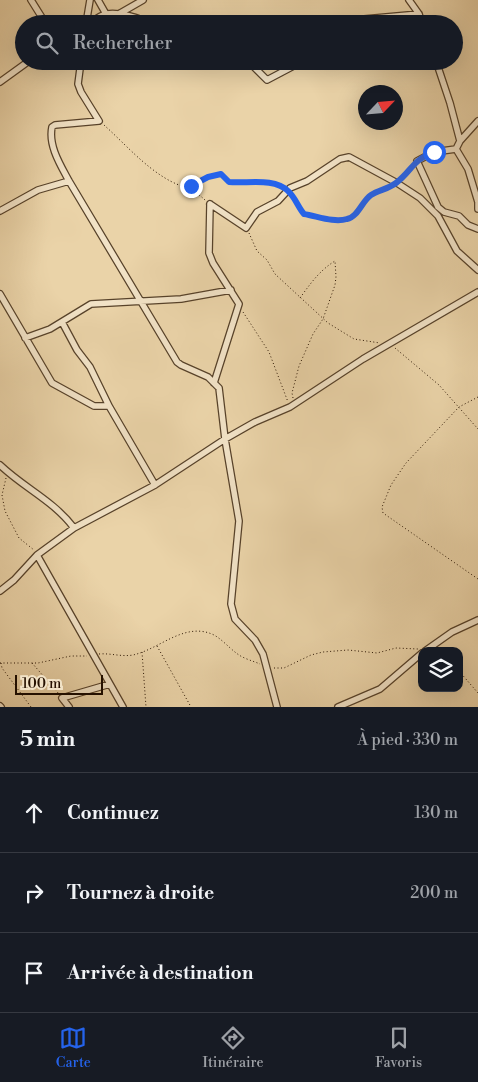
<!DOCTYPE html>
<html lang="fr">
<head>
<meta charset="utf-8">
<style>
  :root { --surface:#171b24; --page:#242831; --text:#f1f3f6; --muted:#9ea1a6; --line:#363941; --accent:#2563eb }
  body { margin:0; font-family:"Libre Bodoni",serif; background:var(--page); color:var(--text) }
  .controls { position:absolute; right:15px; bottom:15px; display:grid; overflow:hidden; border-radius:10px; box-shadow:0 5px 20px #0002 }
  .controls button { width:45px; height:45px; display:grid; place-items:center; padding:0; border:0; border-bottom:1px solid var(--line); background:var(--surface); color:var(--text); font:25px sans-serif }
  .compass { position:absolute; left:358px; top:85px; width:45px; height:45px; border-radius:50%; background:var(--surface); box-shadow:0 5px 20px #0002; rotate:64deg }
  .scale { position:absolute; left:15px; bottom:12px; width:88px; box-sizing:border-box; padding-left:5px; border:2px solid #261100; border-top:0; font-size:14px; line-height:18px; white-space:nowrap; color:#261100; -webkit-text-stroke:4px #f1e2c6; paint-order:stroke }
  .stop { position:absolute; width:15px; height:15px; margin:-11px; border:4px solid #2563eb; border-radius:50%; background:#fff }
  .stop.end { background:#2563eb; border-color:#fff; box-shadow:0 1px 5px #0008 }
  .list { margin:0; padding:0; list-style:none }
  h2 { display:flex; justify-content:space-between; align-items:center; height:65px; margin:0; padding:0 20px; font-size:21px }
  h2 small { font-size:16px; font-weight:400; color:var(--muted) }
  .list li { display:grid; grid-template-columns:32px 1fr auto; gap:15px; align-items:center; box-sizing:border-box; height:80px; padding:0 20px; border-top:1px solid var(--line) }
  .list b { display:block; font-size:19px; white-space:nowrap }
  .list em { font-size:16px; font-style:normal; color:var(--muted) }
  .icon { flex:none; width:28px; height:28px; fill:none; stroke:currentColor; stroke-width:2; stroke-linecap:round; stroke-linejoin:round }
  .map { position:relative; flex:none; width:478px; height:707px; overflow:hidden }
  .search { position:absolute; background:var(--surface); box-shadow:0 5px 20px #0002; left:15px; right:15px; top:15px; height:55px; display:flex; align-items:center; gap:12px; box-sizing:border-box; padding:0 18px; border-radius:28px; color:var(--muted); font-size:19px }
  .sheet { height:305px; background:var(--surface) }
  nav { display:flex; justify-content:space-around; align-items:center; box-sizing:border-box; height:70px; border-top:1px solid var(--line); background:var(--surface); font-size:14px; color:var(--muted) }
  nav a { display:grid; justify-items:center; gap:2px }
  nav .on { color:var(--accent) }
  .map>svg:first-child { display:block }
</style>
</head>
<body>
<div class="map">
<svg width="478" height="707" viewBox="0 0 478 707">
  <rect width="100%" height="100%" fill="#ead3a8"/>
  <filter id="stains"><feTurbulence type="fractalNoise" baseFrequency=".004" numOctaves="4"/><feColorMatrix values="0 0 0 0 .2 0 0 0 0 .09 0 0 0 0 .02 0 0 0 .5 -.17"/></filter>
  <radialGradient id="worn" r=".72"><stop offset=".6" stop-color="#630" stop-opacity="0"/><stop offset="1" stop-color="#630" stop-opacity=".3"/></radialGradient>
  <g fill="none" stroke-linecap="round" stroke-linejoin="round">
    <g stroke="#57422a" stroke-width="8">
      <path id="minor" d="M 31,0 L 46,24
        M 98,0 L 106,14
        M 409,0 L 419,14 L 422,24
        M 117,15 L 143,0
        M 86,24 L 90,0
        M 89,24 C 94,20 100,15 107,14 C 116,12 142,17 148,24
        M 336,24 L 353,20 L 419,14
        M 81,61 L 78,84 L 81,92 L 99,121 L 55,125 L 52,127 C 48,146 61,166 69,181 L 177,362 L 181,365 L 208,377 L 219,388 L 225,439 L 239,521 L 231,604 L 235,619 L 255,640 L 263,654 L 277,707
        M 248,61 L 267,80 L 303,61
        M 436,61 L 450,103 L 460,141 L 456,149
        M 0,82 L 29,61
        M 460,141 L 478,121
        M 456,149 L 434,152 L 417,161 L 438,207 L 444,212 L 459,216 L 468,225 L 478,229
        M 456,149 L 468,169 L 478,202 L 478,209
        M 210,204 L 246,228 L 257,212 L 278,201 L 290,188 L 307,181 L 340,159 L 349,157 L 397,183 L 420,198 L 438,216 L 457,251 L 478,270
        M 210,204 L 209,253 L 213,263 L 239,304 L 214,383
        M 0,211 L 38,190 L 69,181
        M 0,294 L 52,383 L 94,406 L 109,406 L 155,485
        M 62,322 L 77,350 L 90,367 L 109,406
        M 25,338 L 50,329 L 91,304 L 181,299 L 231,290
        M 0,465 C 24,488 54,501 74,528
        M 0,591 L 14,580 L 37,555
        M 425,651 L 452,632 L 478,620
        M 0,706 L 1,707
        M 69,707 L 62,698 L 110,684
        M 123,707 L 37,555 L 74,528 L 155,485 L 225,439 L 255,422 L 290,407 L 363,359 L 478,292
        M 338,707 L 380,689 L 422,653"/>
    </g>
    <path stroke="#261100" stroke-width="1" stroke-dasharray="1 2.5" stroke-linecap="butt" d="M 104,125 C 124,143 142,164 165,178 C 181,188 192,187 206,201
      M 400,179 L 413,165
      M 190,189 L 191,186 C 201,180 210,175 221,174 L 229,182 C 247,184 264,179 282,188
      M 291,195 L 304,214 L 336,220 L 347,219 L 352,217 L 371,195 L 392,186
      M 249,233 L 257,251 L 267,260 L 275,274 L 328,323 L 354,339 L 380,343
      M 243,312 L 269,352 L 288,402
      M 395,348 L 439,385 L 478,429
      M 478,397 L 459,407 L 406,463 L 391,485 L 382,507 L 383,513 L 478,579
      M 293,398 L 292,393 L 299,366 L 313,334 L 323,319 L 335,285 L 336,277 L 335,261 C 320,270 310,284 300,298
      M 6,478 L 2,495 L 5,511 L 19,538 L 34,550
      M 157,646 L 191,707
      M 142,652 L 146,707
      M 99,654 C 111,653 121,657 133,655 C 160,649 185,621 214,635 C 223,640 230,649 239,655 C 245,659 253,661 260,664
      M 0,663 L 38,663 L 71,656 L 87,656
      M 1,663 L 2,668 L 31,707
      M 32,663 L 59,694
      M 274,668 L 284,668 L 311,655 L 323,652 L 348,650 L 377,653 L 396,648 L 418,649
      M 459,671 L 478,693"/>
    <use href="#minor" stroke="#f1e2c6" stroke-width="5.5"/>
  </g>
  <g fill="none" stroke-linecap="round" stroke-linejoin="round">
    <path stroke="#2563eb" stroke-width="6" d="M 191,186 L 208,177 L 221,174 L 229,182 C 246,184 274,177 288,191 C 295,197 298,207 304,214 C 317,216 334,223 347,219 C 358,217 362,201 371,195 C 379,190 388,189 396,183 C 412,171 412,160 434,152"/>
  </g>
  <rect width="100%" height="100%" filter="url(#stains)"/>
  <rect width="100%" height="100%" fill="url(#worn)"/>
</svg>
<div class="controls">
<button><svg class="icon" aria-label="layers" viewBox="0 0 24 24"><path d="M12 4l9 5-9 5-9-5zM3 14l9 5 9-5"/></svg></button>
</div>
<svg class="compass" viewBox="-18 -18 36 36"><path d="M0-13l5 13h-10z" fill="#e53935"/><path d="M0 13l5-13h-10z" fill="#9ea1a6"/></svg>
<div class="scale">100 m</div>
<div class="stop" style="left:434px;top:152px"></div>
<div class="stop end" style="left:191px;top:186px"></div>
<div class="search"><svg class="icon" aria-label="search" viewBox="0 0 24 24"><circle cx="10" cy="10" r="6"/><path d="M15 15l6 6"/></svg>Rechercher</div>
</div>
<section class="sheet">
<h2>5 min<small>À pied · 330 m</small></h2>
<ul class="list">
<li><svg class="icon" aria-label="ahead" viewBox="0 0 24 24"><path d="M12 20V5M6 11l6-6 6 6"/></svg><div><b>Continuez</b></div><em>130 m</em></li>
<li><svg class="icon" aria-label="right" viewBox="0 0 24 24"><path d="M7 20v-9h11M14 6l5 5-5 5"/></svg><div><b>Tournez à droite</b></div><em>200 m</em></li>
<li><svg class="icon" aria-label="arrive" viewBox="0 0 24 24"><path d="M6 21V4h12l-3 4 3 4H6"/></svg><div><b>Arrivée à destination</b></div></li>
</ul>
</section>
<nav>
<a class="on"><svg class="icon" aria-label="map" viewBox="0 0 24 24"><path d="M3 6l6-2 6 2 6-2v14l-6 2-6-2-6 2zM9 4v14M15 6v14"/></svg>Carte</a>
<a><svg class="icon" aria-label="directions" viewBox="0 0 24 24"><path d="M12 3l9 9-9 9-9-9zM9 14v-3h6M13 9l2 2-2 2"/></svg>Itinéraire</a>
<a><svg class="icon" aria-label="saved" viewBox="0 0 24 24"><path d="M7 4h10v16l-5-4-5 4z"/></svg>Favoris</a>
</nav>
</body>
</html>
